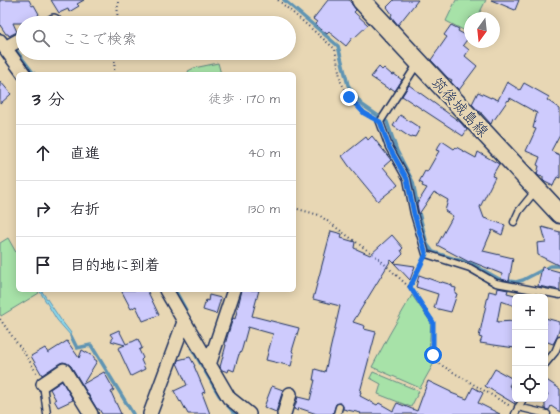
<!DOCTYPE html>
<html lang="ja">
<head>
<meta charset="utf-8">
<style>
  :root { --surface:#fff; --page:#f2f2f3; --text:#2b2b33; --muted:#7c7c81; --line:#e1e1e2 }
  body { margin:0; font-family:"Architects Daughter","Klee One",sans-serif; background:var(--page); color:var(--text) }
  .controls { position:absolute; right:12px; bottom:12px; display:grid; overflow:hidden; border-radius:6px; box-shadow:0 2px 10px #0003 }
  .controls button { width:36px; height:36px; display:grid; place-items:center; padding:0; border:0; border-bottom:1px solid var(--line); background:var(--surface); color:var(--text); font:20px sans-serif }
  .compass { position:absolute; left:464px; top:12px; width:36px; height:36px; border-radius:50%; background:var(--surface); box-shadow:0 2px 10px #0003; rotate:195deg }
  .stop { position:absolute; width:12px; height:12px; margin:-9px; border:3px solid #1a73e8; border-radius:50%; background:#fff }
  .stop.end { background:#1a73e8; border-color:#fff; box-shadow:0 1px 4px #0008 }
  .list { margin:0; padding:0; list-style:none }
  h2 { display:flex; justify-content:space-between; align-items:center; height:52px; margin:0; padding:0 16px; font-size:17px }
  h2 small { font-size:13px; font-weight:400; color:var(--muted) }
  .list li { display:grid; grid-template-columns:26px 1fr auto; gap:12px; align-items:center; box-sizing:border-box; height:56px; padding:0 16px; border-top:1px solid var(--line) }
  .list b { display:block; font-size:15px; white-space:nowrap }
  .list em { font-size:13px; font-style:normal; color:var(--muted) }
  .icon { flex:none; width:22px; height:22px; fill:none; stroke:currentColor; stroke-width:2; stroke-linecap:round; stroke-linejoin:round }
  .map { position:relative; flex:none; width:560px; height:414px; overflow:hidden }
  .search { position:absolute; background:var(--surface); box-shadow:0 2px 10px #0003; left:16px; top:16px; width:280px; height:44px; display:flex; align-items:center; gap:10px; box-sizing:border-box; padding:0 14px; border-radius:22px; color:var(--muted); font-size:15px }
  .panel { position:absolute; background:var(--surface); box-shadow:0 2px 10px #0003; left:16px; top:72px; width:280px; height:220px; border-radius:6px }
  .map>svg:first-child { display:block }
</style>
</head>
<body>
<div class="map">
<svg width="560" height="414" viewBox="0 0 560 414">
  <rect width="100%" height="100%" fill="#e8d7b4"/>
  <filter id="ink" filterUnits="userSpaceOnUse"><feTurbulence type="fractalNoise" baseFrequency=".025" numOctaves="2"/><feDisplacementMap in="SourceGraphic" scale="8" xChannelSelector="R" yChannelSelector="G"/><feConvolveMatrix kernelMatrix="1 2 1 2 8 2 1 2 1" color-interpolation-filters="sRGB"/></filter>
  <g filter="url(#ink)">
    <path fill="#a7e2a8" stroke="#618883" d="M 456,0 L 486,0 L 477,18 L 470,18 L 470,30 L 469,33 L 446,21 Z
      M 218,63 L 221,74 L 189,74 L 188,71 L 194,68 Z
      M 8,238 L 18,256 L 18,290 L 37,290 L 39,293 L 1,316 L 0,314 L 0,243 Z
      M 412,295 L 431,322 L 429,354 L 434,363 L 420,388 L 372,367 L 389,335 Z
      M 373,372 L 419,391 L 411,407 L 378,394 L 381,384 L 370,378 Z"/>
    <path fill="#8bd8eb" stroke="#5e94b3" d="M 39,290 L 41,290 L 61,320 L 71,333 L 71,336 L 57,320 Z"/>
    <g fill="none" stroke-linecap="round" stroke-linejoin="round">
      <path stroke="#5e94b3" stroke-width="3.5" d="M 284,0 L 338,46 L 348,85 L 361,104 L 387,122 L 397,151 L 413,182 L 419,213 L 427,244 L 433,252 L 474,265 L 501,280 L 516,282 L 523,280 L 550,266 L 560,266
        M 15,49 L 34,74
        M 175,290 L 186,310
        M 71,336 L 77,348 L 91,345 L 133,414
        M 191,347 L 219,395 L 235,414"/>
    </g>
    <path fill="#cecbfd" stroke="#1b2f5e" d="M 0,0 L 29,0 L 32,6 L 34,5 L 39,14 L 38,14 L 43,23 L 13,23 L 17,32 L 9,36 L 8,34 L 6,34 L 0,25 Z
      M 51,0 L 84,0 L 77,4 L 79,6 L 69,12 L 68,9 L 59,13 Z
      M 328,0 L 349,0 L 356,10 L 354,12 L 368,25 L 354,38 L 353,37 L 346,46 L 329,32 L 327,34 L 316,25 L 317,22 L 313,19 Z
      M 394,0 L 418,0 L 398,25 L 391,16 L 392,14 L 387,7 Z
      M 491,0 L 519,0 L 515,10 Z
      M 451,25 L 459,29 L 458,31 L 469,37 L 463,45 L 469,50 L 465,56 L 477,66 L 459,90 L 451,82 L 452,80 L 448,78 L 431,60 L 447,37 L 444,35 Z
      M 379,67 L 382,70 L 384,68 L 392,75 L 394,74 L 402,80 L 395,91 L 391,88 L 390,90 L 371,77 Z
      M 0,81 L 11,94 L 0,104 Z
      M 507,82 L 520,90 L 524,83 L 549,97 L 547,100 L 560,109 L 560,134 L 551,151 L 560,155 L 560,178 L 557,177 L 553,186 L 545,182 L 543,180 L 543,177 L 539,176 L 537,174 L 539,166 L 537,165 L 540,157 L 526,151 L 536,129 L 533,128 L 537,113 L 510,98 L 509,101 L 508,100 L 494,120 L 493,119 L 491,124 L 481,113 L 481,112 L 478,111 L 472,104 L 478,92 L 491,98 L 491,97 L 498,100 Z
      M 409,85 L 460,122 L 467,130 L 463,136 L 402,96 Z
      M 400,115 L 420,128 L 415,137 L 412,136 L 411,138 L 393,126 Z
      M 372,136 L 391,160 L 383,167 L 398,185 L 378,201 L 349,166 L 342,156 L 366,137 L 368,140 Z
      M 442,141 L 454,149 L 456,147 L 476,158 L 478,152 L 499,164 L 492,176 L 495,177 L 480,207 L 484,218 L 505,225 L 502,235 L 492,230 L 483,251 L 513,258 L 509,281 L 501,279 L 502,274 L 470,261 L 469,262 L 437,245 L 453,216 L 445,211 L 448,200 L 434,192 L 419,214 L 417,204 L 427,188 L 422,186 L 423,184 L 419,182 L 425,171 L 427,172 L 439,151 L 436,150 Z
      M 542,227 L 560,232 L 560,266 L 538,255 L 537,243 L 546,242 Z
      M 331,231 L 342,234 L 341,238 L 355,242 L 354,248 L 370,255 L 392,235 L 403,248 L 401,250 L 403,254 L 394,263 L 391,260 L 353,322 L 365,326 L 364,329 L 376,332 L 360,392 L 361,392 L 360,396 L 377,405 L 379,403 L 393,411 L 397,403 L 417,411 L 428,381 L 451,392 L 451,393 L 467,399 L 473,387 L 483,393 L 478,403 L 500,414 L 360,414 L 361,413 L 343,409 L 343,406 L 340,403 L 336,404 L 333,414 L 317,414 L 299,408 L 298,411 L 294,409 L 298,397 L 310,400 L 315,380 L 313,380 L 315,369 L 325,372 L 340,306 L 313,299 Z
      M 394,263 L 415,266 L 410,280 Z
      M 542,267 L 560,272 L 560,290 L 538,286 Z
      M 419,275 L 441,283 L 442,282 L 452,285 L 452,287 L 456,288 L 455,293 L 457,294 L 451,312 L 434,308 L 438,294 L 416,287 Z
      M 498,288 L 508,290 L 507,293 L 515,295 L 515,306 L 501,301 L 497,322 L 515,321 L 515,348 L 480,343 L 482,338 L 479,337 L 489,291 L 497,293 Z
      M 121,290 L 147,290 L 159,315 L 143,321 L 136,306 L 131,309 Z
      M 242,290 L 259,290 L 252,316 L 299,328 L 292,351 L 293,352 L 293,353 L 294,354 L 291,366 L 266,360 L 273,334 L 248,327 L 242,349 L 240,354 L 239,354 L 234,371 L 229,369 L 228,372 L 222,370 L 220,367 L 226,345 L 225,345 L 228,334 L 233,318 L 235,319 Z
      M 209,295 L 221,298 L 216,314 L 203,310 L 206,300 L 208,301 Z
      M 545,318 L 560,322 L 560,327 L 557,337 L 553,344 L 545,341 Z
      M 119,330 L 126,344 L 131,342 L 132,342 L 138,339 L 142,348 L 139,350 L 143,358 L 141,360 L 145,369 L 131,376 L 118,348 L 125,345 L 111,341 L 113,338 L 110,334 Z
      M 67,341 L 79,358 L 82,350 L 94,357 L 94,359 L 97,361 L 83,384 L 104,372 L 114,390 L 111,392 L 121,414 L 102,414 L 99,409 L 97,409 L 71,366 L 67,363 L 63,362 L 60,363 L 42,375 L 31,356 L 45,348 L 48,353 Z
      M 190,357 L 195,366 L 194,366 L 205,392 L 202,393 L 210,414 L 188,414 L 181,401 L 180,402 L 174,391 L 187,385 L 177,363 L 178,360 Z
      M 495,369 L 513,379 L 509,386 L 512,387 L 511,388 L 515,391 L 515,404 L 485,386 Z
      M 545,379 L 560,389 L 560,412 L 551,406 L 549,410 L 545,409 L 545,399 L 548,394 L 545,391 Z
      M 62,381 L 73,400 L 58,407 L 54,400 L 56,400 L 50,389 Z
      M 272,386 L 283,390 L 276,412 L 264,407 Z"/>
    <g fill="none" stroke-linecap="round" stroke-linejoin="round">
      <g stroke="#1b2f5e" stroke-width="9">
        <path id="lane" d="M 418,63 L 380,122 L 389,147 L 407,179 L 414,214 L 426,254 L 470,268 L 496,283 L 560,295
          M 514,222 L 519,211 L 536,190
          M 545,364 L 555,352 L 560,340
          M 43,384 L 47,414
          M 518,407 L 547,414
          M 337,414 L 339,407
          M 515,414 L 523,399"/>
      </g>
      <g stroke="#1b2f5e" stroke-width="16">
        <path id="street" d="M 51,23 L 54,21
          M 0,41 L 24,74
          M 5,48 L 23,38
          M 166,290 L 229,398 L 249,414
          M 209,365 L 234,290
          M 43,384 L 64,370 L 91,414
          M 150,414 L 184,322
          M 284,414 L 290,394"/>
      </g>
      <g stroke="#1b2f5e" stroke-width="21">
        <path id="secondary" d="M 361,0 L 560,214"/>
      </g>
      <path stroke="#1b2f5e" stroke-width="2" stroke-dasharray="1 3" stroke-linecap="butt" d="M 278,0 L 335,49 L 341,82 L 349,97 L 364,113 L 373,119
        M 117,23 L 118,0
        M 114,74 L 115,53
        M 294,208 L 319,215 L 378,258 L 409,287 L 433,322 L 433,355 L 436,362 L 510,406
        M 409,287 L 422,262
        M 0,319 L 29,360 L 37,374"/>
      <use href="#lane" stroke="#e8d7b4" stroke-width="6"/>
      <use href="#street" stroke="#e8d7b4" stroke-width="13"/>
      <use href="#secondary" stroke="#e8d7b4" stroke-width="18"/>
    </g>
  </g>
  <g fill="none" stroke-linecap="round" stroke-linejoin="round" filter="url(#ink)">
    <path stroke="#1a73e8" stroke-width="5" d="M 349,97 L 364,113 L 380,122 L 389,147 L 407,179 L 414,214 L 426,254 L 410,287 L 433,322 L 433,355"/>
  </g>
  <g text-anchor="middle" stroke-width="4" stroke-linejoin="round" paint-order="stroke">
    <g font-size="15" fill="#1b2f5e" stroke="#e8d7b4">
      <text transform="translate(460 107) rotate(47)" y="5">筑後城島線</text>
    </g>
  </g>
</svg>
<div class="controls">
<button>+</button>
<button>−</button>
<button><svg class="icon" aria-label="locate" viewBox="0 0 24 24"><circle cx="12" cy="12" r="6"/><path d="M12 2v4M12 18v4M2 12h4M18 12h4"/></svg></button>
</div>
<svg class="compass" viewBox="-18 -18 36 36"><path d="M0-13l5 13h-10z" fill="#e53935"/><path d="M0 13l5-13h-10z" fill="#7c7c81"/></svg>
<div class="stop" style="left:433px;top:355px"></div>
<div class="stop end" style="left:349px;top:97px"></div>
<div class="search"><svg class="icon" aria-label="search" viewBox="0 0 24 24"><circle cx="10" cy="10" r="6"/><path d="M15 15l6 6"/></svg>ここで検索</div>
<section class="panel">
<h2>3 分<small>徒歩 · 170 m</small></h2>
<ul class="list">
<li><svg class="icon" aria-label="ahead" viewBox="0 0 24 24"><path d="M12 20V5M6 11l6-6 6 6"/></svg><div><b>直進</b></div><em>40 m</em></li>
<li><svg class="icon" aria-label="right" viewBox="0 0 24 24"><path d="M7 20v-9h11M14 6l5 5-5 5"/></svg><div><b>右折</b></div><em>130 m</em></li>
<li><svg class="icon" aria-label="arrive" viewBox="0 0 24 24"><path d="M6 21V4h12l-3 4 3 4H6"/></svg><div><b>目的地に到着</b></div></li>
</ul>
</section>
</div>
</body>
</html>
